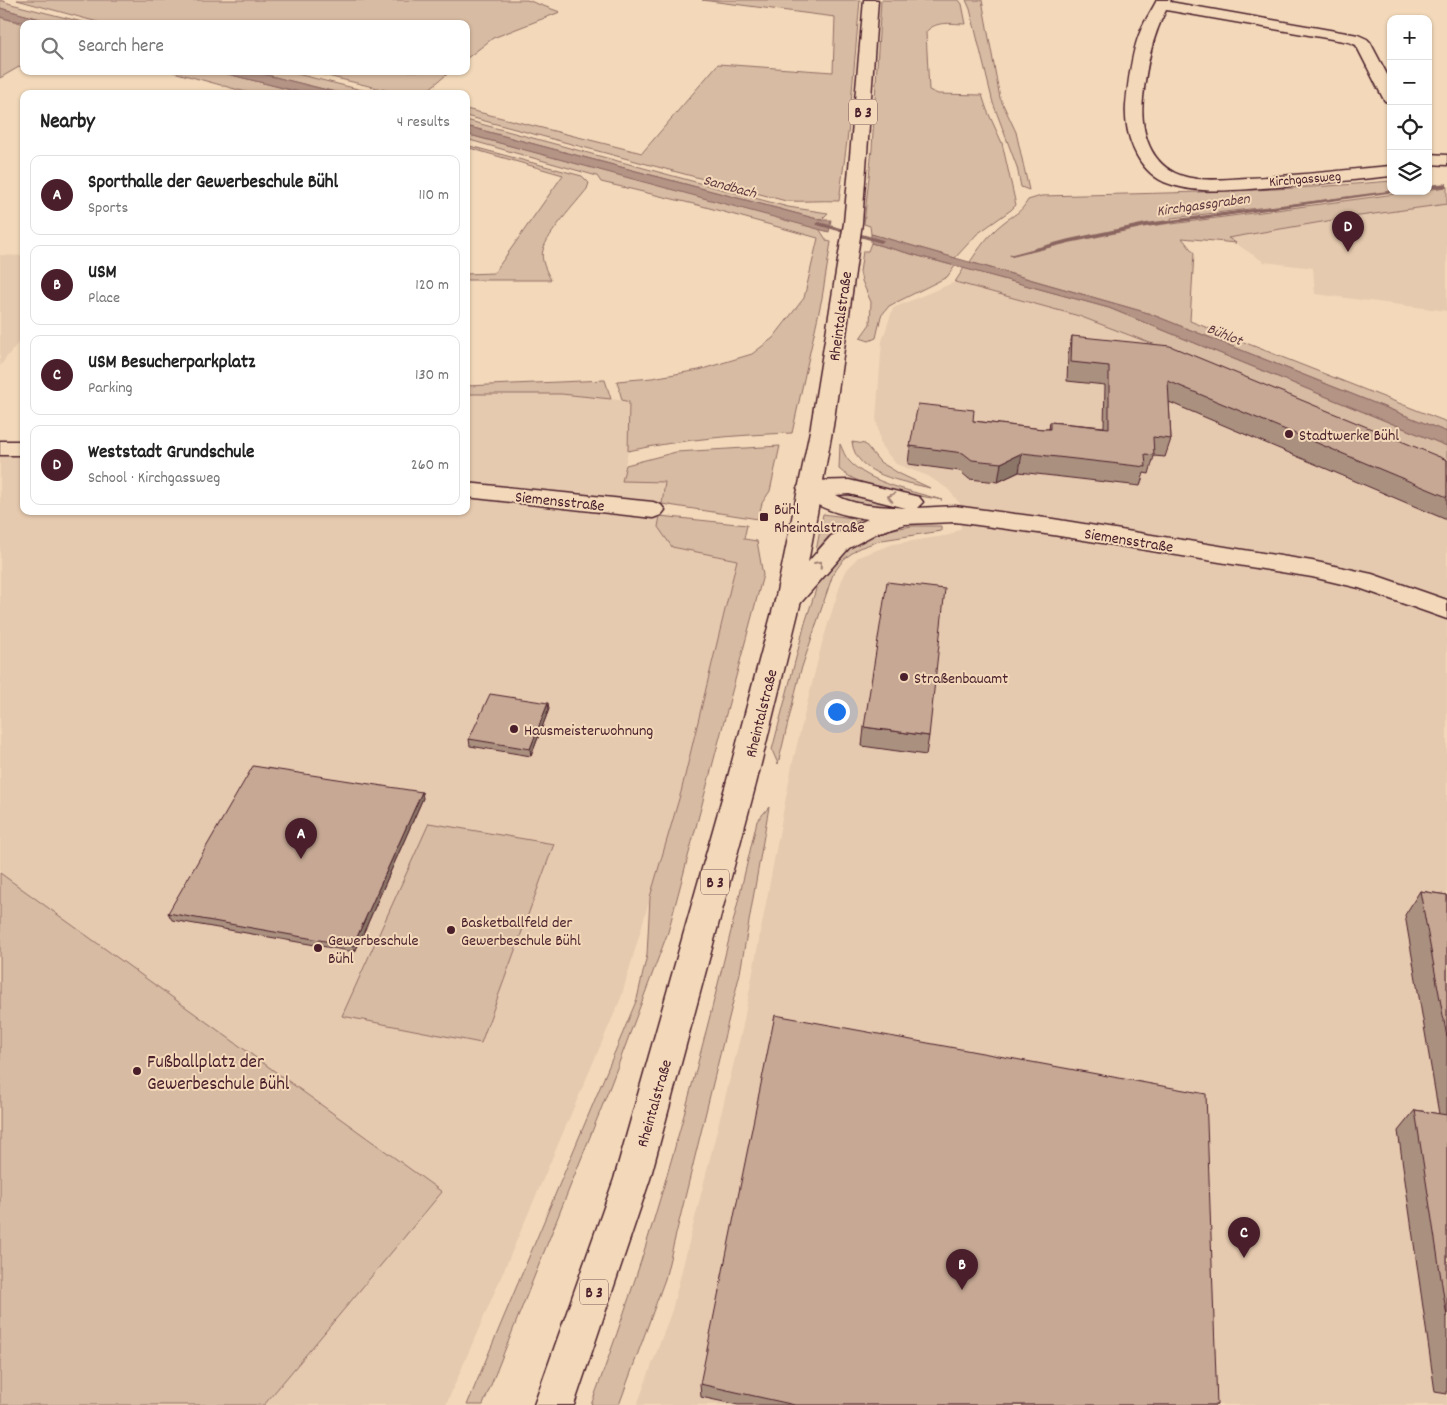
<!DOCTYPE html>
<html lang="en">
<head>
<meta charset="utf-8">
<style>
  :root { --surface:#fff; --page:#f2f2f2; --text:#222; --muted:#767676; --line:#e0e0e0; --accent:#4a1f2b }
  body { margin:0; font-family:Dekko,sans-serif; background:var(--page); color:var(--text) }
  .controls { position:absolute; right:15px; top:15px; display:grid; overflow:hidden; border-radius:10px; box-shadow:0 1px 4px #0004 }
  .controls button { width:45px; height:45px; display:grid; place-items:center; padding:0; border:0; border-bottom:1px solid var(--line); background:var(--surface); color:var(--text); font:25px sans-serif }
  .you { position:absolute; left:836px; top:711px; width:18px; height:18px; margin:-12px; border:4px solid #fff; border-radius:50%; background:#1a73e8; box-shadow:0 0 0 8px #1a73e833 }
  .badge { display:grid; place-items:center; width:32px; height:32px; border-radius:50%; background:var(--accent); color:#fff; font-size:16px; font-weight:700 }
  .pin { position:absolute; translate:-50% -41px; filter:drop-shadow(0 1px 2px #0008) }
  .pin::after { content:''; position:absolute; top:26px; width:18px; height:15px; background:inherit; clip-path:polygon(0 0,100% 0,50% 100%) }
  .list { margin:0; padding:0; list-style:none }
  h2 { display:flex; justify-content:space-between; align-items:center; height:65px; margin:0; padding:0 20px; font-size:21px }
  h2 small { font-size:16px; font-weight:400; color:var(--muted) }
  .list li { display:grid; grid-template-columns:32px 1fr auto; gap:15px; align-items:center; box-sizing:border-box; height:80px; margin:0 10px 10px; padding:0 10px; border:1px solid var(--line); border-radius:10px }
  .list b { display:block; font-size:19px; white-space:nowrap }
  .list p { margin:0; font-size:16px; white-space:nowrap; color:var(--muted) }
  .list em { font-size:16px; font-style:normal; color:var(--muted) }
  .icon { flex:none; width:28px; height:28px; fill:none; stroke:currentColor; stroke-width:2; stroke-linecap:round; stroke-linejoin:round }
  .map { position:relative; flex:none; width:1447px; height:1405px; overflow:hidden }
  .search { position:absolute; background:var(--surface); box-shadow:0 1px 4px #0004; left:20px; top:20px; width:450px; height:55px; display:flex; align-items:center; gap:12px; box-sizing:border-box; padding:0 18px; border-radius:10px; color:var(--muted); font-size:19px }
  .panel { position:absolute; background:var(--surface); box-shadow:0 1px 4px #0004; left:20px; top:90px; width:450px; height:425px; border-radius:10px }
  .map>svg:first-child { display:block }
</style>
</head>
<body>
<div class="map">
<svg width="1447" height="1405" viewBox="0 0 1447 1405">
  <rect width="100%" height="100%" fill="#f3d9ba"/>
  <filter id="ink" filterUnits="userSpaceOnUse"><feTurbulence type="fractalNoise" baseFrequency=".02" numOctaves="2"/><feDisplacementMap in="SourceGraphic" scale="10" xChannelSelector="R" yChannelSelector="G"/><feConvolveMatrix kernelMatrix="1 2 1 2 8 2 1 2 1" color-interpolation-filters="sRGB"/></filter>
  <g filter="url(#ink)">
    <path fill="#e6caaf" d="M 1447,204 L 1447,311 L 1315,294 L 1313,268 L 1264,262 L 1227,238 L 1345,218 Z
      M 0,255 L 24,256 L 24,335 L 0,366 Z
      M 955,282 L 1079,316 L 1158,346 L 1447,467 L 1447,1405 L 637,1405 L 672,1310 L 742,1030 L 792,765 L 822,643 L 844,573 L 858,557 L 893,544 L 950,535 L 961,528 L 960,504 L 948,489 L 928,476 L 896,464 L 881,446 L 876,418 L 882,341 L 893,308 Z
      M 471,393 L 561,394 L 629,401 L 628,451 L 622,481 L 665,482 L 658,527 L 672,547 L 737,560 L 681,792 L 621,998 L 446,1405 L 0,1405 L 0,456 L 24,456 L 24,511 L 466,511 L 466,394 Z"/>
    <path fill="#d7bba2" stroke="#906d66" d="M 0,0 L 11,4 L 90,24 L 58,24 L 0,8 Z
      M 17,0 L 527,0 L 560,12 L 493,38 L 466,59 L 466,24 L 105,24 Z
      M 702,0 L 860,0 L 849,126 L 839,201 C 821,200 804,202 786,201 L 466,116 L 466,109 L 642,153 L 718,64 L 833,72 L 835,17 Z
      M 881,0 L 959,0 L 962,4 L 966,24 C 952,24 936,20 926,32 L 929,90 L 938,94 L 982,95 L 987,110 L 1002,143 L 1016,205 L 1011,210 L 977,234 L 955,258 L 871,234 L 870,226 L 864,224 L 872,149 Z
      M 966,0 L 982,0 L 1000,98 L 1016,132 L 1029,190 L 1021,187 L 1017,167 L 993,103 L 970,9 Z
      M 0,17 L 24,24 L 24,64 L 0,78 Z
      M 170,71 L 216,71 L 307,94 L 253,94 Z
      M 251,71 L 285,71 L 378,94 L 343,94 Z
      M 307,71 L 451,71 L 423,94 L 402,94 Z
      M 466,120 L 788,207 L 828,213 L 821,220 L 466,126 Z
      M 466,134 L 818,227 L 827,241 L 831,242 L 822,298 L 792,433 C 736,435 683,439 628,451 L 629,402 L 622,400 L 617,381 L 652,378 L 699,370 L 752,354 L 773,338 L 804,298 L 818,238 L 702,206 L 601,182 L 597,176 L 466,139 Z
      M 466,145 L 582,176 L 589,183 L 587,189 C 576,203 547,234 543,250 C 540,260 547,272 551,280 L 466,280 L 466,274 L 494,273 L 563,175 L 466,147 Z
      M 1391,181 L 1391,191 L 1294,204 L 1171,218 L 1172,224 L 1447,187 L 1447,204 L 1345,218 L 1228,238 L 1236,243 L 1182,238 L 1194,253 L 1190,321 L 1447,422 L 1447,432 L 1148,313 L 970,262 C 979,248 989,234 1003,223 C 1014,214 1020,214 1028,200 L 1041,196 C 1158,193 1274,192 1391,181 Z
      M 871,243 L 955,266 L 947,277 L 889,306 L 881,316 L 876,338 L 869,341 L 860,338 L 870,324 L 871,302 L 862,281 L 860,272 L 863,251 L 868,251 Z
      M 964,268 L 1109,308 L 1447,446 L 1447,467 L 1158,346 L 1079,316 L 955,282 Z
      M 605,380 L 611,399 L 561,394 L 466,394 L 466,386 Z
      M 852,442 L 865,444 L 880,462 L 900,474 L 930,488 C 903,481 856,476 852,442 Z
      M 840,444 C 843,450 845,457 849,461 C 869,483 915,492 942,500 C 913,494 860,489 839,469 Z
      M 780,446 L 770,491 L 762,503 L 758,519 L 662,504 L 665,482 L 622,481 L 626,465 L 676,452 Z
      M 845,494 L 860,496 L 897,505 L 896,508 L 853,503 L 836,496 Z
      M 823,514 L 860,519 L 828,537 L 816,551 Z
      M 660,516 L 747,525 L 744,539 L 757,541 L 763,575 L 668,932 L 611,1084 L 483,1405 L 467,1405 L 637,999 L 647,955 L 650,897 L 681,792 L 737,560 L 672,547 L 658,527 Z
      M 912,526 L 941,526 L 941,531 L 882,540 L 859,548 L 844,559 L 833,574 L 800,673 L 778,764 L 772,750 L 805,623 L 818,583 L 833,557 L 853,541 L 881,531 Z
      M 769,807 L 740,973 L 665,1279 L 619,1405 L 591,1405 C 663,1215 711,1018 757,821 Z
      M 429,823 L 554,844 L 481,1043 L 342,1016 Z
      M 0,873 L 442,1192 L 264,1405 L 0,1405 Z"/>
    <path fill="#b49485" stroke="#8a6561" d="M 0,8 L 58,24 C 37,24 20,23 0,17 Z
      M 216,71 L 251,71 L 343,94 L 307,94 Z
      M 466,126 L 821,220 L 831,220 L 829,232 L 466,134 Z
      M 871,234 L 1148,313 L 1447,432 L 1447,446 L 1109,308 L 871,243 Z"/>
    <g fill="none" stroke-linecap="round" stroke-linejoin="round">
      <path fill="#8a6561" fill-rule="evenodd" d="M 1447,183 L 1447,187 L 1428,189 L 1428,185 Z
        M 1391,191 L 1403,191 L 1146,227 L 1069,243 L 1012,257 L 1009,255 L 1069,239 L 1146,223 Z
        M 819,222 L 883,240 L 884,241 L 881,243 L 817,225 L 816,224 Z"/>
      <g stroke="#4a1f2b" stroke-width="3">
        <path id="minor" d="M 1157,0 L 1171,0 L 1170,2 L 1358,35 L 1367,39 L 1370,42 L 1391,82 L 1391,103 L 1385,101 L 1383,98 L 1356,45 L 1349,42 L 1166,10 C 1152,37 1146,67 1143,98 C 1140,126 1147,159 1175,173 C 1196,183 1224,179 1247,178 C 1295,176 1343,170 1391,166 L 1391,176 C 1353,180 1315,184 1277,187 C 1242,189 1198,196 1164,182 C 1136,169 1124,133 1126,105 C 1128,83 1132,50 1141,30 C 1145,20 1152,10 1157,0 Z
          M 1428,154 L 1447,155 L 1447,165 L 1428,164 Z
          M 0,441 L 24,441 L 24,455 L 0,455 Z
          M 849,480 L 919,497 L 923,502 L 917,508 L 955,506 L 1053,519 L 1312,561 L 1372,574 L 1447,600 L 1447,619 L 1359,588 L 1312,577 L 1053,535 L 955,522 L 905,524 L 877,533 L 849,548 L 797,607 L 788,610 L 779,607 L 775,601 L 779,595 L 831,536 L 868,519 C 845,516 811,508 797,488 L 801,483 L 809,481 ZM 849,494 L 906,508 C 884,506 856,507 836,495 Z
          M 466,483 L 653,502 L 661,505 L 665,510 L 661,515 L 653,518 L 466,497 Z"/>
      </g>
      <g stroke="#4a1f2b" stroke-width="3">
        <path id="major" d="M 864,0 L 878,0 L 862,223 L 833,426 L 801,601 L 756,784 L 650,1179 L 574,1405 L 534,1405 L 614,1179 L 726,784 L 775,601 L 811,426 L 844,223 Z"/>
      </g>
      <use href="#minor" fill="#f3d9ba" fill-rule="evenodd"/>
      <use href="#major" fill="#f3d9ba" fill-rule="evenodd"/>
    </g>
    <path fill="#aa907f" stroke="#4a1f2b" d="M 1072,336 L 1447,460 L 1447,520 L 1169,402 L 1171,439 L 1165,457 L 1154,456 L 1149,474 L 1144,473 L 1140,486 L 1019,472 L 998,482 L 969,479 L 960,471 L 908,464 L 910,446 L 973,421 L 1043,429 L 1049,429 L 1050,422 L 1104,427 L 1105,385 L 1067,381 L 1068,355 Z
      M 549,709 L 531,756 L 470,746 L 469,739 Z
      M 864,727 L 929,736 L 926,755 L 862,746 Z
      M 423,798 L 355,952 L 172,920 L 168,913 Z
      M 1420,891 L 1447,895 L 1447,1394 L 1435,1392 L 1398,1131 L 1415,1110 L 1439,1114 L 1405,915 Z
      M 700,1384 L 1217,1405 L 738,1405 L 701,1397 Z"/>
    <path fill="#8b7668" stroke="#4a1f2b" d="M 1022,453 L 1019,472 L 998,482 L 1001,463 Z
      M 548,703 L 549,709 L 531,756 L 530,749 Z
      M 422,792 L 423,798 L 355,952 L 353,946 Z"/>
    <path fill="#c6a894" stroke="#4a1f2b" d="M 1072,336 L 1170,346 L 1447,460 L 1447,497 L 1168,381 L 1171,439 L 1153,437 L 1154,455 L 1145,454 L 1146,467 L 1022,453 L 1001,463 L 972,460 L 963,453 L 910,446 L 918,404 L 974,410 L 973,421 L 1043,429 L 1050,429 L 1050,422 L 1109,428 L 1109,366 L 1071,362 Z
      M 887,582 L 945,589 L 929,736 L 864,727 Z
      M 490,694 L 548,703 L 530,749 L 469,739 Z
      M 253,766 L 422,792 L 353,946 L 168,913 Z
      M 1420,891 L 1447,895 L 1447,1037 Z
      M 775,1015 L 1206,1094 L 1217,1405 L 795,1405 L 700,1384 Z
      M 1415,1110 L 1447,1115 L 1447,1317 Z"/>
    <defs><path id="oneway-chevron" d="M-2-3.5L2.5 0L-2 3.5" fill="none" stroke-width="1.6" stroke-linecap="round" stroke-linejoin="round" transform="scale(1.25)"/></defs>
    <g stroke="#9e7c72">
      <use href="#oneway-chevron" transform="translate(891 497) rotate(-167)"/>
      <use href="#oneway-chevron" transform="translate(819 564) rotate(-49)"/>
    </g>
  </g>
  <g fill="#4a1f2b" stroke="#f3d9ba" stroke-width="2">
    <circle cx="1289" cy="434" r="5"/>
    <rect x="759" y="512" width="10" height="10" rx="2.5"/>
    <circle cx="904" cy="677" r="5"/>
    <circle cx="514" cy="729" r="5"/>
    <circle cx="451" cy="930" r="5"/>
    <circle cx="318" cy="948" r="5"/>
    <circle cx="137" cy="1071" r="5"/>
  </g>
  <g text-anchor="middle" stroke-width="4" stroke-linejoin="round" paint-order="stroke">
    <g font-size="14" fill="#4a1f2b" stroke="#f3d9ba">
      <text transform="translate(1305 178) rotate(-5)" y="5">Kirchgassweg</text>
    </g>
    <g fill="#f3d9ba" stroke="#7d5756" stroke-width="1">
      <rect x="849" y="99.5" width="28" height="25" rx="4"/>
      <rect x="701" y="869.5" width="28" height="25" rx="4"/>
      <rect x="580" y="1279.5" width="28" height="25" rx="4"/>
    </g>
    <g font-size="15" font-weight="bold" fill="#4a1f2b">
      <text x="863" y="117">B 3</text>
      <text x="715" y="887">B 3</text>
      <text x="594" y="1297">B 3</text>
    </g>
    <g font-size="15" font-style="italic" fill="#643c42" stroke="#f3d9ba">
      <text transform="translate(730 186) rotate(15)" y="5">Sandbach</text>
      <text transform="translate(1203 204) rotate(-8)" y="5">Kirchgassgraben</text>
      <text transform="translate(1225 334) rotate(22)" y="5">Bühlot</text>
    </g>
    <g font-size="16" fill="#4a1f2b" stroke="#f3d9ba">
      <text transform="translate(839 316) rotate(-82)" y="6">Rheintalstraße</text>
      <text transform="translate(560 500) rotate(6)" y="6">Siemensstraße</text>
      <text transform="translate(1129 539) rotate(9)" y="6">Siemensstraße</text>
      <text transform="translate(760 713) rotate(-76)" y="6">Rheintalstraße</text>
      <text transform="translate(653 1103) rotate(-74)" y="6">Rheintalstraße</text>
    </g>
    <g font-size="16" fill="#4a1f2b" stroke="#f3d9ba" text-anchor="start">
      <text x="1299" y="440">Stadtwerke Bühl</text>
      <text x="774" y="514">Bühl<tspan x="774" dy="18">Rheintalstraße</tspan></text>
      <text x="914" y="683">Straßenbauamt</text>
      <text x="524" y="735">Hausmeisterwohnung</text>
      <text x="461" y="927">Basketballfeld der<tspan x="461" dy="18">Gewerbeschule Bühl</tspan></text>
      <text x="328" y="945">Gewerbeschule<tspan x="328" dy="18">Bühl</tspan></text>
    </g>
    <g font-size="19" fill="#4a1f2b" stroke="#f3d9ba" text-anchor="start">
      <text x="147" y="1067">Fußballplatz der<tspan x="147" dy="22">Gewerbeschule Bühl</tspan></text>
    </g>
  </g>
</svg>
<div class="controls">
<button>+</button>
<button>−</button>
<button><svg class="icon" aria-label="locate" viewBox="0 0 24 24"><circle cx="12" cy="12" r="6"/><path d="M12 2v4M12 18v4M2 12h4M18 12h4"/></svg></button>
<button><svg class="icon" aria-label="layers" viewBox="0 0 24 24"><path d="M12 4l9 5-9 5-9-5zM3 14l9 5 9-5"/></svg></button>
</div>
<div class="you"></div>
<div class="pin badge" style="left:301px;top:859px">A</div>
<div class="pin badge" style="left:962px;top:1290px">B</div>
<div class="pin badge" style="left:1244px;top:1258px">C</div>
<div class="pin badge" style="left:1348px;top:252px">D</div>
<div class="search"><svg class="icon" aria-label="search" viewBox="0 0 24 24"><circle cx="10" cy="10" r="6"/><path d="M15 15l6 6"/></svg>Search here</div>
<section class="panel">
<h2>Nearby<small>4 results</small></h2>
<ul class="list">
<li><span class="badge">A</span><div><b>Sporthalle der Gewerbeschule Bühl</b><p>Sports</p></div><em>110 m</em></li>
<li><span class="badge">B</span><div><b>USM</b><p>Place</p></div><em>120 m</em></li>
<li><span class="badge">C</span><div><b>USM Besucherparkplatz</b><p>Parking</p></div><em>130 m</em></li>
<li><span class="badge">D</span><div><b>Weststadt Grundschule</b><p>School · Kirchgassweg</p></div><em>260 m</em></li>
</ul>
</section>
</div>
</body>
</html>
